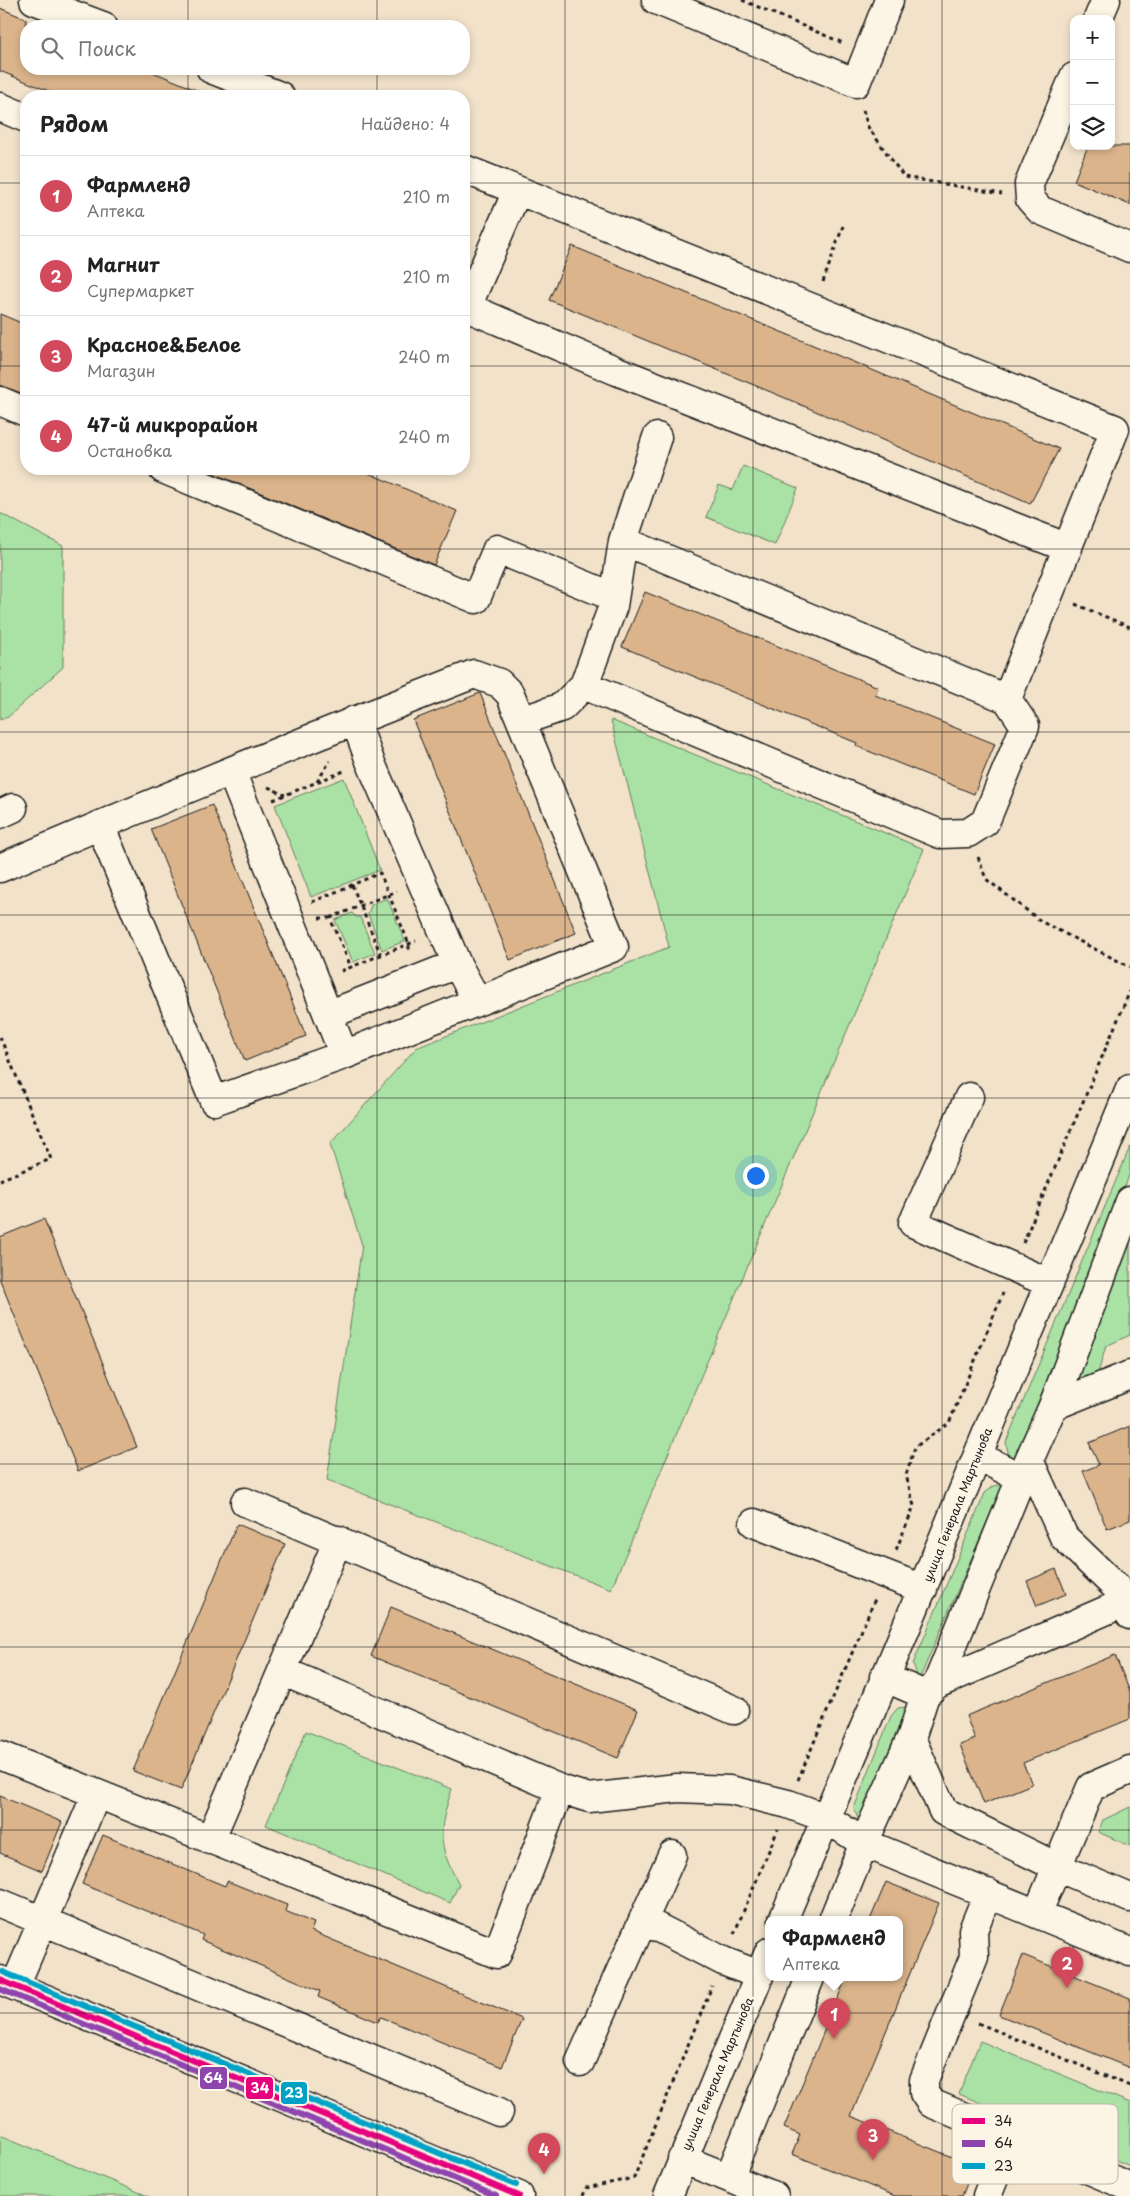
<!DOCTYPE html>
<html lang="ru">
<head>
<meta charset="utf-8">
<style>
  :root { --surface:#fff; --page:#f2f2f2; --text:#222; --muted:#767676; --line:#e0e0e0; --accent:#d1495b }
  body { margin:0; font-family:"Playpen Sans",sans-serif; background:var(--page); color:var(--text) }
  .controls { position:absolute; right:15px; top:15px; display:grid; overflow:hidden; border-radius:10px; box-shadow:0 2px 8px #0003 }
  .controls button { width:45px; height:45px; display:grid; place-items:center; padding:0; border:0; border-bottom:1px solid var(--line); background:var(--surface); color:var(--text); font:25px sans-serif }
  .you { position:absolute; left:755px; top:1175px; width:18px; height:18px; margin:-12px; border:4px solid #fff; border-radius:50%; background:#1a73e8; box-shadow:0 0 0 8px #1a73e833 }
  .badge { display:grid; place-items:center; width:32px; height:32px; border-radius:50%; background:var(--accent); color:#fff; font-size:16px; font-weight:700 }
  .pin { position:absolute; translate:-50% -41px; filter:drop-shadow(0 1px 2px #0008) }
  .pin::after { content:''; position:absolute; top:26px; width:18px; height:15px; background:inherit; clip-path:polygon(0 0,100% 0,50% 100%) }
  .popup { position:absolute; left:765px; top:1916px; width:138px; height:65px; box-sizing:border-box; display:grid; place-content:center; border-radius:10px; background:var(--surface); filter:drop-shadow(0 1px 4px #0005); font-size:16px; white-space:nowrap; color:var(--muted) }
  .popup b { font-size:19px; color:var(--text) }
  .popup::after { content:''; position:absolute; left:50%; top:100%; margin-left:-10px; border:10px solid transparent; border-top-color:var(--surface) }
  .list { margin:0; padding:0; list-style:none }
  h2 { display:flex; justify-content:space-between; align-items:center; height:65px; margin:0; padding:0 20px; font-size:21px }
  h2 small { font-size:16px; font-weight:400; color:var(--muted) }
  .list li { display:grid; grid-template-columns:32px 1fr auto; gap:15px; align-items:center; box-sizing:border-box; height:80px; padding:0 20px; border-top:1px solid var(--line) }
  .list b { display:block; font-size:19px; white-space:nowrap }
  .list p { margin:0; font-size:16px; white-space:nowrap; color:var(--muted) }
  .list em { font-size:16px; font-style:normal; color:var(--muted) }
  .icon { flex:none; width:28px; height:28px; fill:none; stroke:currentColor; stroke-width:2; stroke-linecap:round; stroke-linejoin:round }
  .map { position:relative; flex:none; width:1130px; height:2196px; overflow:hidden }
  .search { position:absolute; background:var(--surface); box-shadow:0 2px 8px #0003; left:20px; top:20px; width:450px; height:55px; display:flex; align-items:center; gap:12px; box-sizing:border-box; padding:0 18px; border-radius:20px; color:var(--muted); font-size:19px }
  .panel { position:absolute; background:var(--surface); box-shadow:0 2px 8px #0003; left:20px; top:90px; width:450px; height:385px; border-radius:20px }
  .map>svg:first-child { display:block }
</style>
</head>
<body>
<div class="map">
<svg width="1130" height="2196" viewBox="0 0 1130 2196">
  <rect width="100%" height="100%" fill="#f2e2ca"/>
  <filter id="ink" filterUnits="userSpaceOnUse"><feTurbulence type="fractalNoise" baseFrequency=".02" numOctaves="2"/><feDisplacementMap in="SourceGraphic" scale="10" xChannelSelector="R" yChannelSelector="G"/><feConvolveMatrix kernelMatrix="1 2 1 2 8 2 1 2 1" color-interpolation-filters="sRGB"/></filter>
  <g filter="url(#ink)">
    <path fill="#aae2a5" stroke="#637f60" d="M 743,466 L 798,488 L 775,545 L 706,517 L 719,485 L 733,490 Z
      M 0,513 L 63,546 L 63,667 L 8,717 L 0,720 Z
      M 611,720 L 924,849 L 611,1589 L 327,1480 L 362,1245 L 330,1144 L 416,1048 L 669,947 Z
      M 344,778 L 380,870 L 311,897 L 275,805 Z
      M 387,898 L 405,941 L 382,950 L 368,914 L 371,905 Z
      M 352,913 L 356,917 L 360,917 L 375,953 L 353,962 L 335,920 Z
      M 1130,1147 L 1130,1172 L 1125,1187 L 1016,1457 L 1009,1457 L 1006,1442 Z
      M 1130,1241 L 1130,1335 L 1106,1346 L 1098,1373 L 1073,1387 Z
      M 1003,1485 L 919,1680 L 913,1664 L 985,1493 L 994,1486 Z
      M 907,1707 L 859,1822 L 854,1808 L 891,1716 L 898,1708 Z
      M 306,1731 L 452,1789 C 438,1831 437,1845 459,1884 L 450,1903 L 266,1825 Z
      M 1130,1807 L 1130,1846 L 1098,1832 L 1103,1820 Z
      M 980,2041 L 1130,2103 L 1130,2166 L 959,2094 Z
      M 0,2135 L 148,2196 L 0,2196 Z"/>
    <path fill="#dbb48c" stroke="#1c1c1c" d="M 0,8 L 26,19 L 26,69 L 146,69 L 211,96 L 61,96 L 0,71 Z
      M 1088,146 L 1130,146 L 1130,205 L 1074,181 Z
      M 572,246 L 813,345 L 1059,449 L 1030,504 L 790,400 L 549,300 Z
      M 0,314 L 26,325 L 26,395 L 0,385 Z
      M 203,469 L 359,469 L 457,511 L 434,565 Z
      M 645,592 L 878,687 L 875,695 L 995,744 L 974,794 L 856,746 L 857,743 L 622,647 Z
      M 480,693 L 576,933 L 510,960 L 413,720 Z
      M 212,805 L 306,1036 L 245,1061 L 151,829 Z
      M 44,1219 L 137,1447 L 78,1471 L 0,1280 L 0,1237 Z
      M 1130,1426 L 1130,1520 L 1107,1529 L 1083,1471 L 1099,1465 L 1089,1443 Z
      M 237,1524 L 285,1544 L 181,1790 L 133,1771 Z
      M 1056,1569 L 1066,1594 L 1037,1606 L 1027,1581 Z
      M 391,1607 L 638,1710 L 618,1758 L 371,1656 Z
      M 1115,1655 L 1130,1692 L 1130,1719 L 1023,1763 L 1032,1784 L 984,1804 L 960,1745 L 975,1739 L 966,1716 Z
      M 0,1796 L 62,1822 L 42,1871 L 0,1853 Z
      M 103,1835 L 225,1886 L 227,1881 L 287,1905 L 285,1911 L 314,1923 L 311,1931 L 522,2019 L 502,2067 L 381,2017 L 378,2022 L 318,1997 L 320,1991 L 201,1940 L 203,1935 L 82,1884 Z
      M 886,1882 L 939,1903 L 851,2116 L 974,2166 L 962,2196 L 895,2196 L 792,2154 L 800,2135 L 784,2128 L 846,1978 L 899,1978 L 899,1920 L 870,1920 Z
      M 1023,1955 L 1130,1998 L 1130,2068 L 999,2015 Z"/>
    <g fill="none" stroke-linecap="round" stroke-linejoin="round">
      <g stroke="#1c1c1c" stroke-width="31">
        <path id="minor" d="M 34,0 L 103,26
          M 656,0 L 856,83 L 889,0
          M 1098,19 L 1106,0
          M 211,69 L 280,96
          M 1074,77 L 1029,184 L 1030,199 L 1040,210 L 1130,248
          M 0,107 L 26,118
          M 464,169 L 1115,429 L 1007,699
          M 464,306 L 617,371 L 1068,548
          M 467,307 L 517,191
          M 0,401 L 26,412
          M 163,469 L 476,599 L 497,549 L 614,597
          M 584,685 L 613,606 L 623,541 L 657,437
          M 355,720 L 370,761 L 457,964 L 477,1001
          M 521,721 L 562,707 L 584,685 L 940,834 L 968,833 L 985,822 L 1025,726 L 1007,699 L 623,541
          M 231,771 L 344,1055
          M 0,814 L 13,808
          M 0,868 C 157,800 315,736 474,674 L 499,683 L 510,694 L 614,947 L 344,1055 L 214,1101 L 100,825
          M 328,1015 L 457,964
          M 969,1097 L 913,1223 L 1049,1283
          M 1053,1406 L 1130,1375
          M 978,1456 L 1021,1478
          M 1029,1460 L 1064,1537 L 1117,1588 L 1130,1615
          M 245,1502 L 734,1710
          M 754,1523 L 923,1589
          M 282,1671 L 560,1789 L 589,1798 L 677,1788 L 730,1790 L 788,1804 L 826,1818 L 864,1843 L 1130,1952
          M 884,1677 L 925,1695
          M 937,1684 L 1130,1600
          M 911,1738 L 943,1811 L 1057,1867 L 1130,1898
          M 0,1755 L 497,1954 L 560,1789
          M 210,1840 L 338,1540
          M 988,1893 L 973,1930 L 974,1957 L 924,2080 L 924,2093 L 931,2103 L 1130,2187
          M 0,1903 L 499,2112
          M 1037,1914 L 1091,1787 L 1130,1770
          M 643,1920 L 723,1961 L 759,1975
          M 783,1920 C 901,1644 1014,1366 1130,1089
          M 833,1920 L 864,1843 L 911,1738 L 925,1695 L 937,1684 L 1021,1478 L 1053,1406 L 1130,1201
          M 15,1986 L 96,1795
          M 580,2062 L 672,1855
          M 682,2159 L 774,2196
          M 729,2178 L 810,1978
          M 668,2196 L 769,1952
          M 987,2196 L 1010,2138"/>
      </g>
      <g stroke="#1c1c1c" stroke-width="31">
        <path id="major" d="M 0,1980 L 519,2196"/>
      </g>
      <path stroke="#1c1c1c" stroke-width="3" stroke-dasharray="4 4" stroke-linecap="butt" d="M 742,0 L 843,43
        M 863,110 L 868,127 L 904,177 L 1002,194
        M 823,282 L 843,226
        M 1075,604 L 1130,627
        M 317,782 L 330,761
        M 268,787 L 285,795
        M 273,800 L 344,771
        M 978,857 L 986,879 L 1042,922 L 1130,967
        M 352,885 L 381,955
        M 312,902 L 380,873 L 409,944 L 409,953
        M 319,918 L 330,918 L 351,967
        M 330,918 L 397,891
        M 341,971 L 416,941
        M 0,1037 L 51,1159 L 0,1180
        M 1023,1243 L 1130,991
        M 896,1550 L 914,1506 L 906,1475 L 915,1447 L 949,1423 L 1003,1293
        M 798,1780 L 875,1599
        M 734,1934 L 778,1829
        M 978,2023 L 1130,2086
        M 583,2196 L 586,2188 L 634,2178 L 712,1986"/>
      <use href="#minor" stroke="#fcf5e5" stroke-width="28"/>
      <use href="#major" stroke="#fcf5e5" stroke-width="28"/>
      <g stroke="#fcf5e5" stroke-width="10">
        <path id="bus-1" d="M 0,1980 L 519,2196"/>
      </g>
      <g stroke="#fcf5e5" stroke-width="10">
        <path id="bus-2" d="M 0,1989 L 496,2196"/>
      </g>
      <g stroke="#fcf5e5" stroke-width="10">
        <path id="bus-3" d="M 3,1972 L 516,2185"/>
      </g>
      <use href="#bus-1" stroke="#e5007d" stroke-width="6"/>
      <use href="#bus-2" stroke="#8e44ad" stroke-width="6"/>
      <use href="#bus-3" stroke="#01a2c5" stroke-width="6"/>
    </g>
  </g>
  <path fill="none" stroke="#1c1c1c" stroke-width="1" stroke-opacity="0.55" d="M 188,0 L 188,26M 377,0 L 377,26M 565,0 L 565,2196M 753,0 L 753,2196M 942,0 L 942,2196M 188,69 L 188,96M 377,69 L 377,96M 0,183 L 26,183M 464,183 L 1130,183M 0,366 L 26,366M 464,366 L 1130,366M 188,469 L 188,2196M 377,469 L 377,2196M 0,549 L 1130,549M 0,732 L 1130,732M 0,915 L 1130,915M 0,1098 L 1130,1098M 0,1281 L 1130,1281M 0,1464 L 1130,1464M 0,1647 L 1130,1647M 0,1830 L 1130,1830M 0,2013 L 1130,2013"/>
  <g text-anchor="middle" stroke-width="5" stroke-linejoin="round" paint-order="stroke">
    <g font-size="12" fill="#1c1c1c" stroke="#fcf5e5">
      <text transform="translate(958 1505) rotate(-68)" y="4">улица Генерала Мартынова</text>
      <text transform="translate(718 2074) rotate(-67)" y="4">улица Генерала Мартынова</text>
    </g>
  </g>
  <rect x="952" y="2104" width="166" height="80" rx="8" fill="#fcf5e5" stroke="#b9b4a9" stroke-width="1"/>
  <rect x="962" y="2118" width="23" height="6" fill="#e5007d"/>
  <rect x="962" y="2140" width="23" height="7" fill="#8e44ad"/>
  <rect x="962" y="2163" width="23" height="6" fill="#01a2c5"/>
  <g font-size="14" fill="#1c1c1c">
    <text x="994" y="2126">34</text>
    <text x="994" y="2148">64</text>
    <text x="994" y="2171">23</text>
  </g>
  <g stroke="#fcf5e5" stroke-width="2">
    <rect x="199" y="2066" width="29" height="24" rx="5" fill="#8e44ad"/>
    <rect x="245" y="2076" width="29" height="24" rx="5" fill="#e5007d"/>
    <rect x="280" y="2081" width="28" height="24" rx="5" fill="#01a2c5"/>
  </g>
  <g font-size="14" text-anchor="middle" font-weight="bold" fill="#fff">
    <text x="213" y="2083">64</text>
    <text x="260" y="2093">34</text>
    <text x="294" y="2098">23</text>
  </g>
</svg>
<div class="controls">
<button>+</button>
<button>−</button>
<button><svg class="icon" aria-label="layers" viewBox="0 0 24 24"><path d="M12 4l9 5-9 5-9-5zM3 14l9 5 9-5"/></svg></button>
</div>
<div class="you"></div>
<div class="pin badge" style="left:834px;top:2039px">1</div>
<div class="popup"><b>Фармленд</b>Аптека</div>
<div class="pin badge" style="left:1067px;top:1988px">2</div>
<div class="pin badge" style="left:873px;top:2160px">3</div>
<div class="pin badge" style="left:544px;top:2174px">4</div>
<div class="search"><svg class="icon" aria-label="search" viewBox="0 0 24 24"><circle cx="10" cy="10" r="6"/><path d="M15 15l6 6"/></svg>Поиск</div>
<section class="panel">
<h2>Рядом<small>Найдено: 4</small></h2>
<ul class="list">
<li><span class="badge">1</span><div><b>Фармленд</b><p>Аптека</p></div><em>210 m</em></li>
<li><span class="badge">2</span><div><b>Магнит</b><p>Супермаркет</p></div><em>210 m</em></li>
<li><span class="badge">3</span><div><b>Красное&amp;Белое</b><p>Магазин</p></div><em>240 m</em></li>
<li><span class="badge">4</span><div><b>47-й микрорайон</b><p>Остановка</p></div><em>240 m</em></li>
</ul>
</section>
</div>
</body>
</html>
